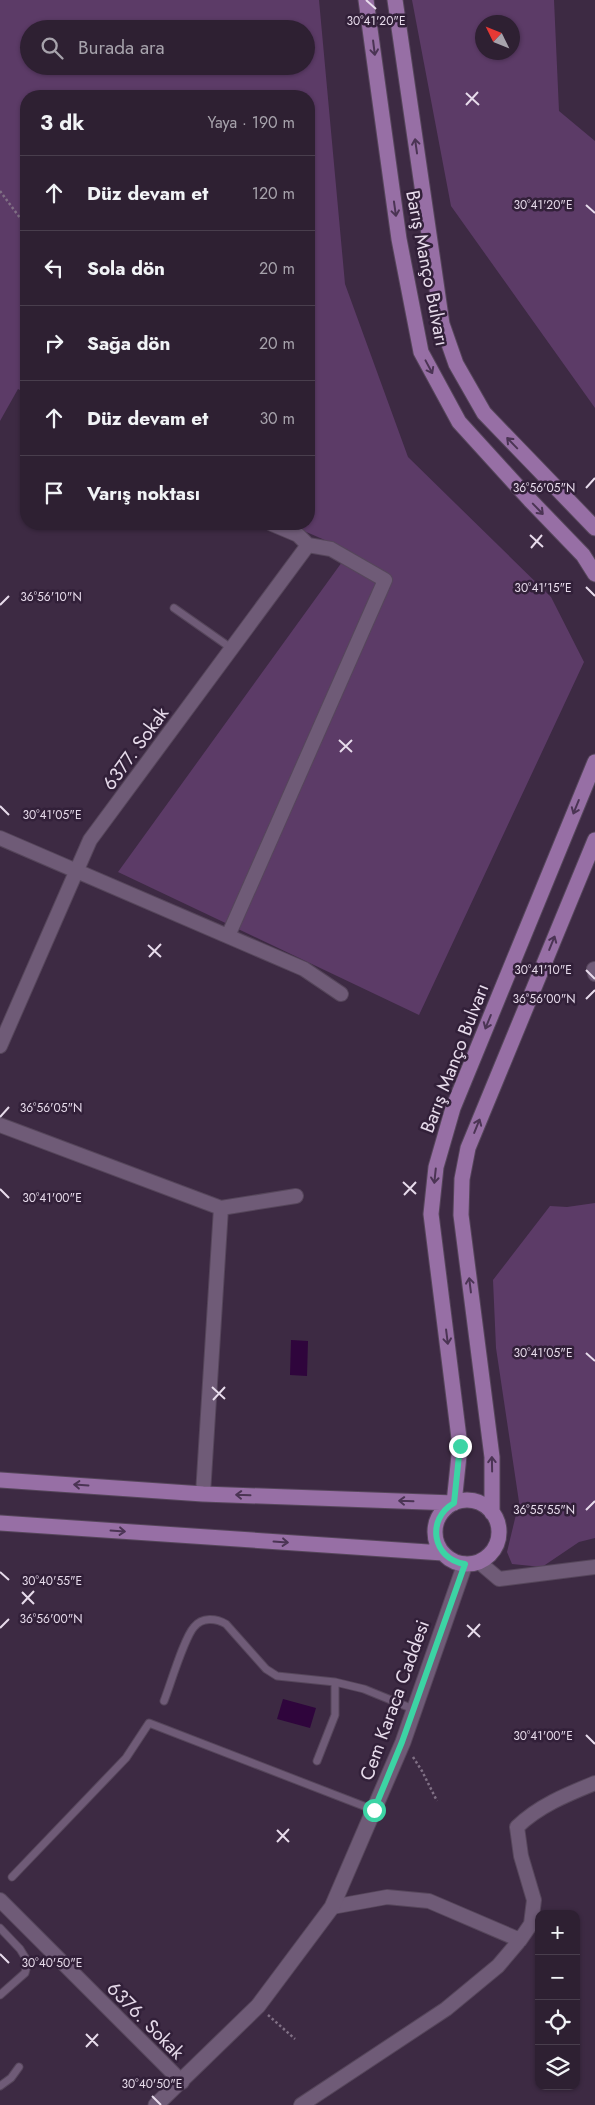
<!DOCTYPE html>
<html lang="tr">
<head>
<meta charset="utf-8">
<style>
  :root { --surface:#2e2032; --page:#3a2d3e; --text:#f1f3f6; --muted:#a7a3ac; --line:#493e4d }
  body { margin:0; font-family:Jost,sans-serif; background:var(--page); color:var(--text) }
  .controls { position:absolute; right:15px; bottom:15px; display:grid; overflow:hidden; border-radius:10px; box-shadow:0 1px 4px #0004 }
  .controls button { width:45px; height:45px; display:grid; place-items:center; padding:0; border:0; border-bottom:1px solid var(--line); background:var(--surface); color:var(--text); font:25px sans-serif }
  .compass { position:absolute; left:475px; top:15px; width:45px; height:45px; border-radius:50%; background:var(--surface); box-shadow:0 1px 4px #0004; rotate:313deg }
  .stop { position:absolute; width:15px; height:15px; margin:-11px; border:4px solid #3cd4a4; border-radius:50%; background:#fff }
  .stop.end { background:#3cd4a4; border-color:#fff; box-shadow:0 1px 5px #0008 }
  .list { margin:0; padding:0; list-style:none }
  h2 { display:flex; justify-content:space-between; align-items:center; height:65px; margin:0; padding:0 20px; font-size:21px }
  h2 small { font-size:16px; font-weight:400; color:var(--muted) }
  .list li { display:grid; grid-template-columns:32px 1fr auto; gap:15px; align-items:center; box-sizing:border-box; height:75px; padding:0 20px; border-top:1px solid var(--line) }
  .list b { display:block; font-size:19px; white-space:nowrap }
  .list em { font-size:16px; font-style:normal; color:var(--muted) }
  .icon { flex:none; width:28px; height:28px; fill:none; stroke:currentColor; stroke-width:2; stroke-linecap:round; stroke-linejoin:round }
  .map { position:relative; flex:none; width:595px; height:2105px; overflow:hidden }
  .search { position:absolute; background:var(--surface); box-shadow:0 1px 4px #0004; left:20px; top:20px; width:295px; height:55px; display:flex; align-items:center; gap:12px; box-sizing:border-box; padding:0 18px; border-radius:28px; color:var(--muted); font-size:19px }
  .panel { position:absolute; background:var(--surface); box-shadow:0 1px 4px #0004; left:20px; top:90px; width:295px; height:440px; border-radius:20px }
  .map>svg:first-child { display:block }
</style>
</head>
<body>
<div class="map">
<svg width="595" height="2105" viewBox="0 0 595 2105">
  <rect width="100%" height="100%" fill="#3d2a43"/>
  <path fill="#5c3b67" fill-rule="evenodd" d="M 0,0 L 319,0 L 345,284 L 408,457 L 551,597 L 584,662 L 419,1015 L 118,872 L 350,551 L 288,524 L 309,524 L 309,96 L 26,96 L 26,393 L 18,389 L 0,421 ZM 29,29 L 306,29 L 306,66 L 29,66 Z
    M 412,0 L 554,0 L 559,111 L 595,141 L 595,408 L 451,206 ZM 482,22 L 512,22 L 512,52 L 482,52 Z
    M 595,1203 L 595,1538 L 579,1542 L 542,1567 L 512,1564 L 507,1552 L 519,1502 L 496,1348 L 493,1280 L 550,1206 L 567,1207 Z"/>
  <path fill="#2f053c" d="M 291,1340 L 308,1341 L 307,1376 L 290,1375 Z
    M 283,1699 L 316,1708 L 310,1728 L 277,1719 Z"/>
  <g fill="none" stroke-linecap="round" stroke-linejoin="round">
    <g stroke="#56465b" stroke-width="9">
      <path id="lane" d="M 174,608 L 231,648
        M 164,1701 C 170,1686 184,1638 194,1627 C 202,1617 216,1618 226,1624 L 266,1669 L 277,1676 L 335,1682 L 364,1689 L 413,1709
        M 317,1761 L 335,1715 L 335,1682
        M 12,1877 L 126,1758 L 149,1723 L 374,1810
        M 0,1928 L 20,1949 L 28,1962 L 25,1973 L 0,1995
        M 0,2086 L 11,2078 L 19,2067"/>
    </g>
    <g stroke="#56465b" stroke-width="16">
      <path id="street" d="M 0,838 L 304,969 L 341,994
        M 228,936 L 385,580 L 331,549 L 308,545 L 298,535 L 272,524
        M 594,969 L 595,974
        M 0,1046 L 90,840 L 308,545
        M 0,1125 L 221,1208 L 203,1494
        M 221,1208 L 296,1196
        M 479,1562 L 499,1579 L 595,1567
        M 0,1900 L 182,2082
        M 332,1907 L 387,1897 L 429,1901 L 520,1940
        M 301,2105 L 446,2009 L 498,1966 L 520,1940 L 531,1924 L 534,1900 L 521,1856 L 517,1827 C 538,1806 568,1794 595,1783"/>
    </g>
    <g stroke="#56465b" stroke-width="17">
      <path id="secondary" d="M 156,2105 L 258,2006 L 332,1907 L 403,1742 L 465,1564"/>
    </g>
    <g stroke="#56465b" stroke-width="17">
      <path id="primary" d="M 366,0 L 399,239 L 421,352 L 459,422 L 530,500 L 583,555 L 595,574
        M 395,0 L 442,324 L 456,364 L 484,413 L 595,528
        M 0,1480 L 203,1494 L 454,1503 L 460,1446 L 431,1214 L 436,1167 L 453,1108 L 595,762
        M435 1532a32 32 0 1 1 64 0a32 32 0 1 1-64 0Z
        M 492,1513 L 492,1457 L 461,1215 L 462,1179 L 468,1148 L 595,840
        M 0,1523 L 443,1553"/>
    </g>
    <path stroke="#807085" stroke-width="2.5" stroke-dasharray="2.5 2.5" stroke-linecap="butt" d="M 0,191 L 26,226
      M 413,1757 L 422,1771 L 437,1801
      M 268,2015 L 295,2039"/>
    <use href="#lane" stroke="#6f5b77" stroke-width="7"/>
    <use href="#street" stroke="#6f5b77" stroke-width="14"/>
    <use href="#secondary" stroke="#6f5b77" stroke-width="15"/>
    <use href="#primary" stroke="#976fa5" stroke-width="15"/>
  </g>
  <defs><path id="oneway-shaft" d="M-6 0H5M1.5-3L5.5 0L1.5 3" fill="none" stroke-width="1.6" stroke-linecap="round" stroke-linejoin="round" transform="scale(1.25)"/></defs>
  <g stroke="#4b3454">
    <use href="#oneway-shaft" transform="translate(374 48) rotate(83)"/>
    <use href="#oneway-shaft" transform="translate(416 146) rotate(-98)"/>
    <use href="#oneway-shaft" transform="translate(395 209) rotate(82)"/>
    <use href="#oneway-shaft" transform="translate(429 367) rotate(62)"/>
    <use href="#oneway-shaft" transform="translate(512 443) rotate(-134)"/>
    <use href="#oneway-shaft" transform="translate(538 509) rotate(46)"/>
    <use href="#oneway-shaft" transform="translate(576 807) rotate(112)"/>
    <use href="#oneway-shaft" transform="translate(552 943) rotate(-68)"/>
    <use href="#oneway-shaft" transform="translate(488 1022) rotate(112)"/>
    <use href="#oneway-shaft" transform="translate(477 1126) rotate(-68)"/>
    <use href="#oneway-shaft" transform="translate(435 1176) rotate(96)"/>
    <use href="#oneway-shaft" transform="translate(470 1285) rotate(-97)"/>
    <use href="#oneway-shaft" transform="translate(447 1337) rotate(83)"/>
    <use href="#oneway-shaft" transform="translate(492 1464) rotate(-91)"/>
    <use href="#oneway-shaft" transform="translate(81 1485) rotate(-176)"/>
    <use href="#oneway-shaft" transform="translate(243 1495) rotate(-178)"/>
    <use href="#oneway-shaft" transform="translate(406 1501) rotate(-178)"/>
    <use href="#oneway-shaft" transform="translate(118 1531) rotate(4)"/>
    <use href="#oneway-shaft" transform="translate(281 1542) rotate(4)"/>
  </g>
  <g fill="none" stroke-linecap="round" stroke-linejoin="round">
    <path stroke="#3cd4a4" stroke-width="6" d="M 374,1810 L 402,1742 L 465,1564 C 432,1559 426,1519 454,1503 L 460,1446"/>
  </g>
  <path fill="none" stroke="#e7dbeb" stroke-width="2" d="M 366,0 L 376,9M 466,93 L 479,105M 466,105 L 478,92M 586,205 L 595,213M 586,488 L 595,478M 530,535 L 543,547M 531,548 L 542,535M 586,587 L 595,596M 0,605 L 9,596M 339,740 L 352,752M 340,752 L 352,740M 0,806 L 9,815M 148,945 L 161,957M 149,957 L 161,944M 586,970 L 595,979M 586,999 L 595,990M 0,1117 L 9,1107M 403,1182 L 416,1194M 0,1189 L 9,1198M 404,1195 L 416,1182M 586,1353 L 595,1361M 212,1387 L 225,1399M 213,1400 L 225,1387M 586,1510 L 595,1501M 0,1572 L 9,1580M 22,1592 L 34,1604M 22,1604 L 34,1591M 467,1625 L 480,1637M 0,1628 L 9,1619M 468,1637 L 480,1624M 586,1735 L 595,1744M 277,1830 L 289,1842M 277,1842 L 289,1829M 0,1954 L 9,1963M 86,2034 L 98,2046M 86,2047 L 98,2034M 152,2096 L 161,2105"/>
  <g text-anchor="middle" stroke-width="5" stroke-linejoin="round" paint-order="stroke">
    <g font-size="19" fill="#e7dbeb" stroke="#322039">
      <text transform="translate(428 268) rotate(79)" y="7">Barış Manço Bulvarı</text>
      <text transform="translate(135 748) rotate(-54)" y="7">6377. Sokak</text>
      <text transform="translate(454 1058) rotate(-69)" y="7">Barış Manço Bulvarı</text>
      <text transform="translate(394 1700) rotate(-70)" y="7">Cem Karaca Caddesi</text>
      <text transform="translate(146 2020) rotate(45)" y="7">6376. Sokak</text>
    </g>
  </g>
  <g font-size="12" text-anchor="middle" fill="#e7dbeb" stroke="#322039" stroke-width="5" stroke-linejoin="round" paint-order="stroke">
    <text x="376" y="25">30°41'20"E</text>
    <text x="543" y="209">30°41'20"E</text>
    <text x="544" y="492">36°56'05"N</text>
    <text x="543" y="592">30°41'15"E</text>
    <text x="51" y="601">36°56'10"N</text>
    <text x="52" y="819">30°41'05"E</text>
    <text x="543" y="974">30°41'10"E</text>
    <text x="544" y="1003">36°56'00"N</text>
    <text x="51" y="1112">36°56'05"N</text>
    <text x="52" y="1202">30°41'00"E</text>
    <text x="543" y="1357">30°41'05"E</text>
    <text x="544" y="1514">36°55'55"N</text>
    <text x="52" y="1585">30°40'55"E</text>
    <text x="51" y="1623">36°56'00"N</text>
    <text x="543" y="1740">30°41'00"E</text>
    <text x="52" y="1967">30°40'50"E</text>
    <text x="152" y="2088">30°40'50"E</text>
  </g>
</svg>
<div class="controls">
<button>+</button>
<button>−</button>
<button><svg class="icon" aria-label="locate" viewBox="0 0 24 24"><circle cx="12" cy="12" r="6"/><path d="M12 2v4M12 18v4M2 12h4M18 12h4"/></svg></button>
<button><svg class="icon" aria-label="layers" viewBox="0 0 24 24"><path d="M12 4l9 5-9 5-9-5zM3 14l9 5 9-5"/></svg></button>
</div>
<svg class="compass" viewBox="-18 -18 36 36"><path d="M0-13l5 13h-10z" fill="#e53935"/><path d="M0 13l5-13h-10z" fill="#a7a3ac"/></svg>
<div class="stop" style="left:374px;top:1810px"></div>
<div class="stop end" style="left:460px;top:1446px"></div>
<div class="search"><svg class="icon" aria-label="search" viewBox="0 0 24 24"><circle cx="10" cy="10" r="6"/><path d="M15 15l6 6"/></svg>Burada ara</div>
<section class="panel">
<h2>3 dk<small>Yaya · 190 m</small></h2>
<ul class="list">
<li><svg class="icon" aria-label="ahead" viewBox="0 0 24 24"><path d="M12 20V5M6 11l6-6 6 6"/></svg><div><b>Düz devam et</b></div><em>120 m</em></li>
<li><svg class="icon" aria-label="left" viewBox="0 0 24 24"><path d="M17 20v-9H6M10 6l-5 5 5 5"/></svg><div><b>Sola dön</b></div><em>20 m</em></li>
<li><svg class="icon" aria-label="right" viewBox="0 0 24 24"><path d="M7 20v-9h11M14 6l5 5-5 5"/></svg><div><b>Sağa dön</b></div><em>20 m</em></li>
<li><svg class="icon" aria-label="ahead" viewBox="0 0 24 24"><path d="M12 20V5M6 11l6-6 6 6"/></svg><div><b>Düz devam et</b></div><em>30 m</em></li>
<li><svg class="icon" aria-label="arrive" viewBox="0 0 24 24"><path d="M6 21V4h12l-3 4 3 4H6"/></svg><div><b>Varış noktası</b></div></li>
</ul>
</section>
</div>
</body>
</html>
